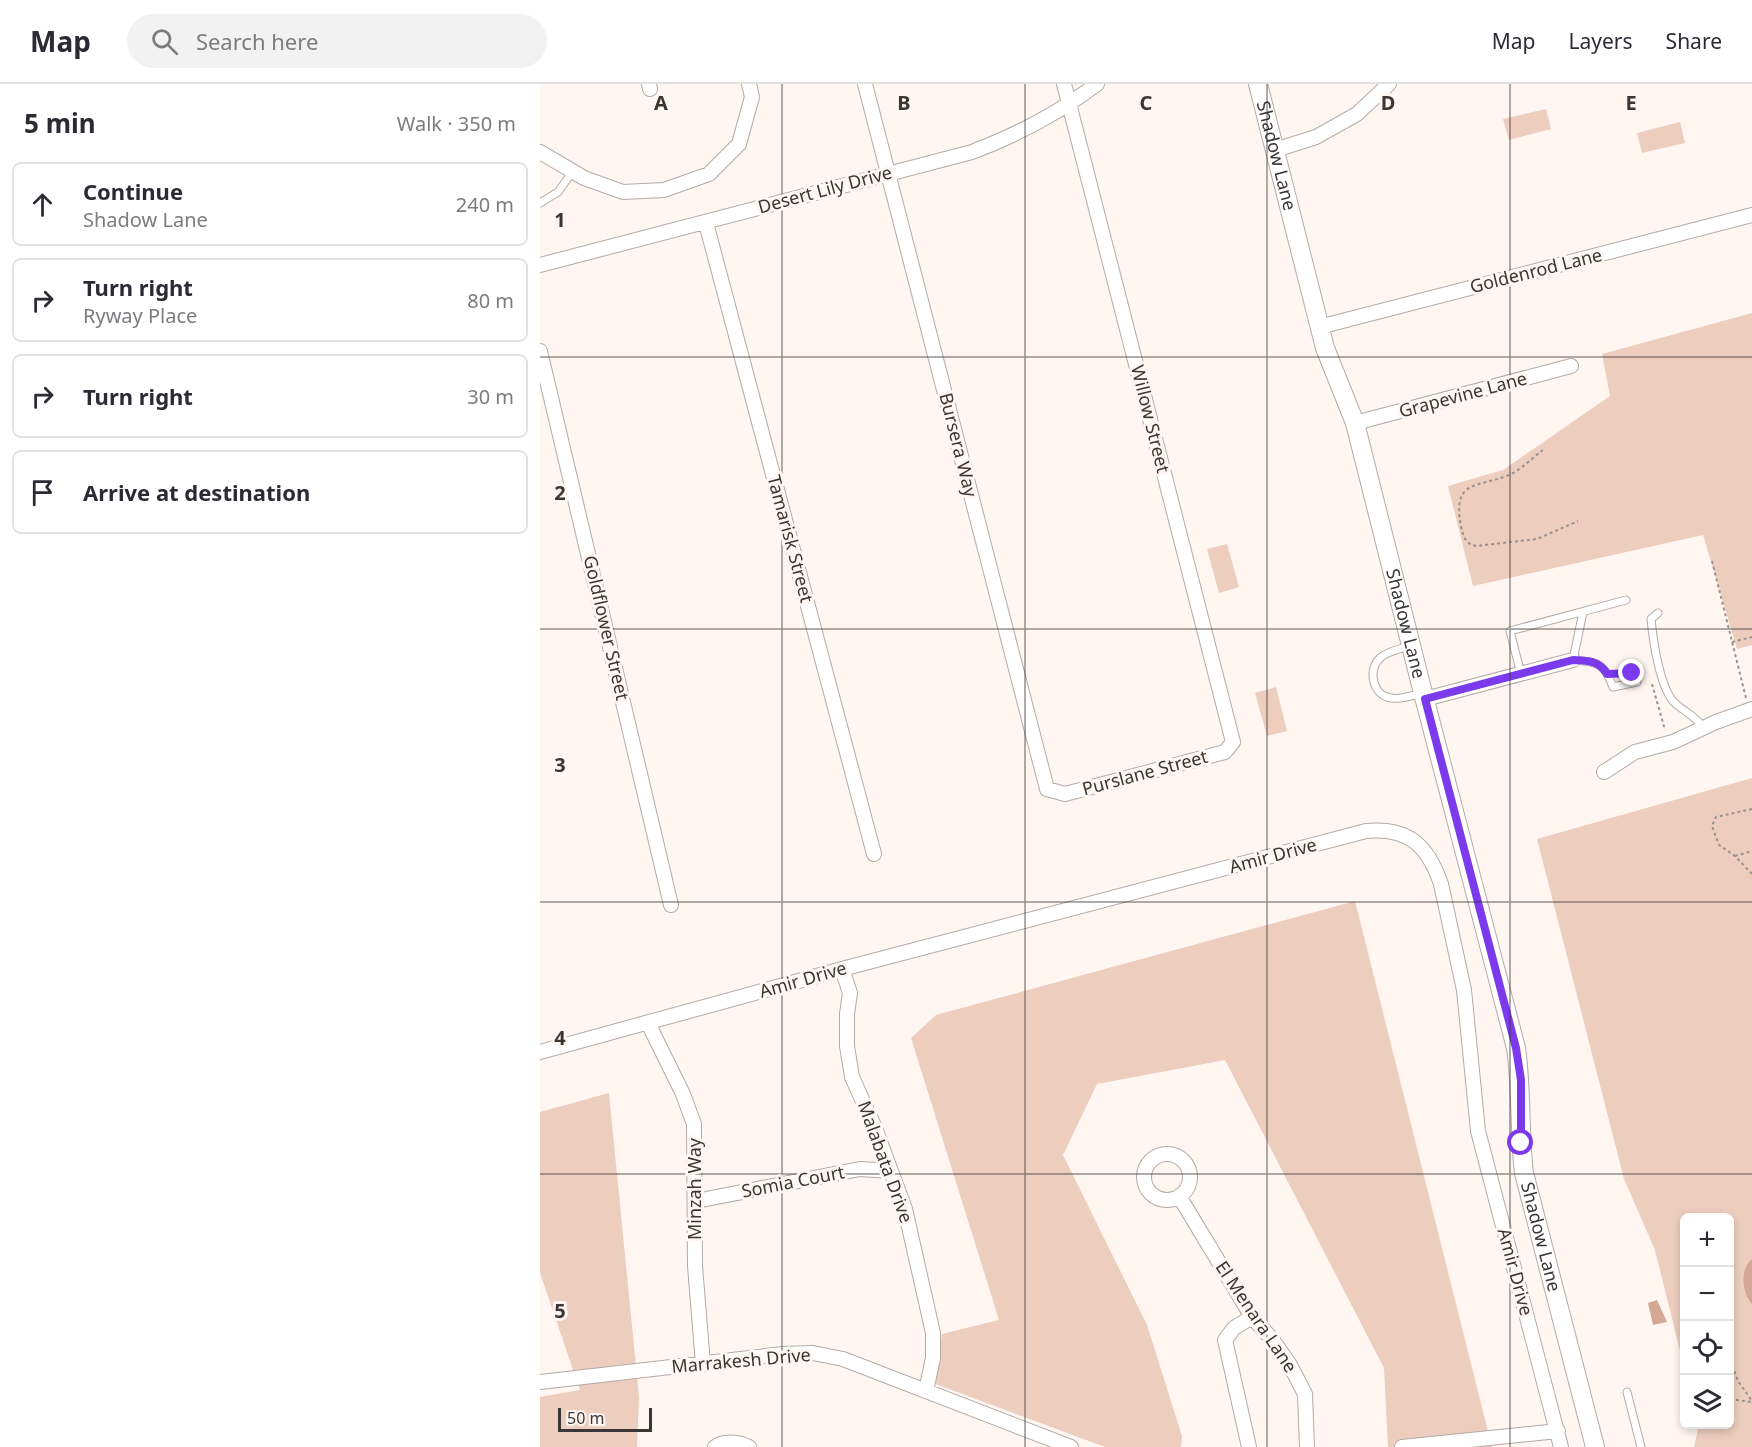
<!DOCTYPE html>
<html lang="en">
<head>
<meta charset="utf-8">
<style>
  :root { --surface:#fff; --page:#f2f2f3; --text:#2b2b33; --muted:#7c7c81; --line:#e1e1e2 }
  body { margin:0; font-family:"Noto Sans",sans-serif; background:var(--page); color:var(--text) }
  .controls { position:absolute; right:18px; bottom:18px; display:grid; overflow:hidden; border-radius:9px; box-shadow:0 3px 9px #0003 }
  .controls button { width:54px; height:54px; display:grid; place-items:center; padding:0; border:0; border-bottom:2px solid var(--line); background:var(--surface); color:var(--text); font:30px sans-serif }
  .scale { position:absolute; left:18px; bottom:15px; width:94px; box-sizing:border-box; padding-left:6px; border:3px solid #3a3635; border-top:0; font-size:16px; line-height:21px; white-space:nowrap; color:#3a3635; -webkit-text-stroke:4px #fff6f2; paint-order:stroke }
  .stop { position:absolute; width:18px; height:18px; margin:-14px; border:4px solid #7c3aed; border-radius:50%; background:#fff }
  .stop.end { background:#7c3aed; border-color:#fff; box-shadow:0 2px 6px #0008 }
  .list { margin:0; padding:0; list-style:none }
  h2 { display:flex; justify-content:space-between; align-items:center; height:78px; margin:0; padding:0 24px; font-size:26px }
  h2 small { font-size:20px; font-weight:400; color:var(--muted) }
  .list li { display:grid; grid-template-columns:39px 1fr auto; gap:18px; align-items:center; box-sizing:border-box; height:84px; margin:0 12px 12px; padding:0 12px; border:2px solid var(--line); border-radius:9px }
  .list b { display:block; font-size:22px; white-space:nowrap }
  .list p { margin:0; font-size:20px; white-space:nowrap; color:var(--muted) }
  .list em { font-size:20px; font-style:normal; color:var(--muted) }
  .icon { flex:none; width:33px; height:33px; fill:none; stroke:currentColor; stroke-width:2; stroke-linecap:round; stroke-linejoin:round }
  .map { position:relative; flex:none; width:1212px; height:1363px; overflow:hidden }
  header { display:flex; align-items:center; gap:36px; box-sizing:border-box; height:84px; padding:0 30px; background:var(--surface); border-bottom:2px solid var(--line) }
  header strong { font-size:28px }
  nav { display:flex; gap:33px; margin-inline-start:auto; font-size:21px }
  .search { width:420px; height:54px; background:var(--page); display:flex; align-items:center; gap:15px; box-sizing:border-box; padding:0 21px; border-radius:33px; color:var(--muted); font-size:22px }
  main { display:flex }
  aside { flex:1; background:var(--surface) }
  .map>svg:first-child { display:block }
</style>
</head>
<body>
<header>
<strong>Map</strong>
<div class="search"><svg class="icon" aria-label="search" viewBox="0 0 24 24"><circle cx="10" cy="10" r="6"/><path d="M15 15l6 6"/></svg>Search here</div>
<nav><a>Map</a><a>Layers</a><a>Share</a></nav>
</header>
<main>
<aside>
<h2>5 min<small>Walk · 350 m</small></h2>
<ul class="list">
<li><svg class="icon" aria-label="ahead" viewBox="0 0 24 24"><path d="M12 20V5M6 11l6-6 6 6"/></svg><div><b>Continue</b><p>Shadow Lane</p></div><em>240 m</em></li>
<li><svg class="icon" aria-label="right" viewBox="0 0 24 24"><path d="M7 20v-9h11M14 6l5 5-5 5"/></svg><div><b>Turn right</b><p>Ryway Place</p></div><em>80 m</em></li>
<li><svg class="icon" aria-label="right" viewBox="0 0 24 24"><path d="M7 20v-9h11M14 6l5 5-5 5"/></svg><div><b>Turn right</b></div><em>30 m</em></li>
<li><svg class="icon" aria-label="arrive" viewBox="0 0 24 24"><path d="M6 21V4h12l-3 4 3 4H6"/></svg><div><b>Arrive at destination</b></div></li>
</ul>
</aside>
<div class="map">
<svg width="1212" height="1363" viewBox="0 0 1212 1363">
  <rect width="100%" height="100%" fill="#fff6f2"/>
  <path fill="#edcdbe" d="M 1006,25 L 1011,45 L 969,56 L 963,35 Z
    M 1140,38 L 1145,59 L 1102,69 L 1097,49 Z
    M 1212,229 L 1212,561 L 1197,565 L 1163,451 L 933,502 L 908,402 L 963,386 L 1070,312 L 1062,270 Z
    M 687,460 L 699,503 L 679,509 L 667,465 Z
    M 736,603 L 747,647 L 727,652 L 715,609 Z
    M 1212,694 L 1212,1363 L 1154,1363 L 1159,1341 L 1190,1340 L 1190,1134 L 1144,1134 L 1144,1283 L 1115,1166 L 1084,1095 L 997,755 Z
    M 815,817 L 952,1363 L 848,1363 L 844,1284 L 685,976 L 557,1000 L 523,1071 L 607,1241 L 642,1352 L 641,1363 L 565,1363 L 393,1299 L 402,1250 L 459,1236 L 371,954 L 396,931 Z
    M 69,1009 L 99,1313 L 97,1363 L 0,1363 L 0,1313 L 40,1306 L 0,1189 L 0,1028 Z"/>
  <path fill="#d4a894" d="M 1212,1175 L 1212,1220 C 1202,1209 1199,1186 1212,1175 Z
    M 1117,1216 L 1127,1238 L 1113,1241 L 1108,1219 Z"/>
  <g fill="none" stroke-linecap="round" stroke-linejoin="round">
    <g stroke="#b3aaa6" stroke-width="9">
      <path id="lane" d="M 0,119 L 18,108 L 33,87
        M 1043,528 L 1033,576 C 1057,578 1064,578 1073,603 L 1097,598
        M 1118,529 L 1111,535 C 1113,556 1120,607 1136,620 C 1146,629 1156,632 1163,644
        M 870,562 C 860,565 848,567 840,574 C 827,586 833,612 851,614 C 861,616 873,611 883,609
        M 981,590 L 970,547 L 1086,516
        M 1087,1308 L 1101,1363"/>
    </g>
    <g stroke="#b3aaa6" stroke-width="16">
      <path id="street" d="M 109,0 L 110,5
        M 325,0 L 507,705 L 525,710 L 685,668 L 693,658 L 524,0
        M 735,66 L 776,53 L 817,30 L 849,0
        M 0,68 L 44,94 L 83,108 L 124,106 L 169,90 L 199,60 L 212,13 L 209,0
        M 166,139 L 334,770
        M 0,181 L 432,68 C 477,51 519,29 557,0
        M 779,243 L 1212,131
        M 0,267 L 131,821
        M 815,339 L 1031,282
        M 885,615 L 1033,576
        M 1064,688 L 1095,668 L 1133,658 L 1176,638 L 1212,625
        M 302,885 L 310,909 L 307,930 L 307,962 L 312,993 L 335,1044 L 365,1125 L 393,1249 L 393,1274 L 386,1307
        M 108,939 L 143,1010 L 154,1040 L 155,1182 L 163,1280
        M 0,968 L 302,885 L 826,747 C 869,743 888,762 901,800 L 924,906 L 938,1047 L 1021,1363
        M604 1093a23 23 0 1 1 46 0a23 23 0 1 1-46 0Z
        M 639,1112 L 712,1233 L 732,1255 L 750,1281 L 765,1310 L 767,1363
        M 156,1117 L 320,1085 L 351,1087
        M 0,1298 L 243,1270 L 273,1269 L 303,1275 L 531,1363
        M 175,1363 C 184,1356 199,1358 209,1363
        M 709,1363 L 685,1256 L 694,1244 L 712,1233
        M 862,1363 L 1018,1347"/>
    </g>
    <g stroke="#b3aaa6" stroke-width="20">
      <g id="secondary">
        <path id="s1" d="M 718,0 L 785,264 L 815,339 L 883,609 L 976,964 C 982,1006 979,1047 984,1089 L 1055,1363"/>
      </g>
    </g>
    <path stroke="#98928f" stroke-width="2" stroke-dasharray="3 3" stroke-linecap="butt" d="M 1003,366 C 992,374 982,385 969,391 C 937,404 912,395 921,442 C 923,452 925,460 936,462 L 997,455 L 1038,437
      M 1172,477 L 1206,614
      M 1192,558 L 1212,553
      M 1112,600 L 1125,646
      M 1212,725 L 1176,733 L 1172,742 L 1179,761 L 1195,772 L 1212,790
      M 1195,772 L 1212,767
      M 1190,1276 L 1198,1297 L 1212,1317
      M 1190,1315 L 1212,1318"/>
    <use href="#lane" stroke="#fff" stroke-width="7"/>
    <use href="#street" stroke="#fff" stroke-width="14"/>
    <use href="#secondary" stroke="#fff" stroke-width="18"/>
  </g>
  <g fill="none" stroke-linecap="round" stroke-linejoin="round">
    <path stroke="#7c3aed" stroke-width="8" d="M 981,1059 L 981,996 L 976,964 L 885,615 L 1033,576 C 1047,577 1059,576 1067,590 L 1092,589"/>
  </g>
  <path fill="none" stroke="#3a3635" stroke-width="1.5" stroke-opacity="0.55" d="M 242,0 L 242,1363M 485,0 L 485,1363M 727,0 L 727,1363M 970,0 L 970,1363M 0,273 L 1212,273M 0,545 L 1212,545M 0,818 L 1212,818M 0,1090 L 1212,1090"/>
  <g text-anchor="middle" stroke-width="6" stroke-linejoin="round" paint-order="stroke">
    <g font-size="18" fill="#3a3635" stroke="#fff6f2">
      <text dy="6" stroke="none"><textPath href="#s1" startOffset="74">Shadow Lane</textPath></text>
      <text transform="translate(285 106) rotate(-15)" y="6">Desert Lily Drive</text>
      <text transform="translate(996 187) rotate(-14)" y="6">Goldenrod Lane</text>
      <text transform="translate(923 311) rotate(-15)" y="6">Grapevine Lane</text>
      <text transform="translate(610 335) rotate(76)" y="6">Willow Street</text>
      <text transform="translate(418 361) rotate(76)" y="6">Bursera Way</text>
      <text transform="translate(250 455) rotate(75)" y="6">Tamarisk Street</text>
      <text dy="6" stroke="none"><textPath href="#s1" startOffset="560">Shadow Lane</textPath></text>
      <text transform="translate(66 544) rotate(77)" y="6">Goldflower Street</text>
      <text transform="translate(605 689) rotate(-15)" y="6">Purslane Street</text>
      <text transform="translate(733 772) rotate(-15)" y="6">Amir Drive</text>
      <text transform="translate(263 896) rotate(-16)" y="6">Amir Drive</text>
      <text transform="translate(345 1078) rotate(70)" y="6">Malabata Drive</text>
      <text transform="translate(253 1098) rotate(-11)" y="6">Somia Court</text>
      <text transform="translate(155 1105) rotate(-90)" y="6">Minzah Way</text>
      <text dy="6" stroke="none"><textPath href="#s1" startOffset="1190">Shadow Lane</textPath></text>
      <text transform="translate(975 1188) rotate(75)" y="6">Amir Drive</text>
      <text transform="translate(716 1233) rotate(56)" y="6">El Menara Lane</text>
      <text transform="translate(201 1277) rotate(-5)" y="6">Marrakesh Drive</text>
    </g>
  </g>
  <g font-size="20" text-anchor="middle" font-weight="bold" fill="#3a3635" stroke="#fff6f2" stroke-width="6" stroke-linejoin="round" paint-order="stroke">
    <text x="121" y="26">A</text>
    <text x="364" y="26">B</text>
    <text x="606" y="26">C</text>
    <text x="848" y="26">D</text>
    <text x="1091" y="26">E</text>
    <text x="20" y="143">1</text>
    <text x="20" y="416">2</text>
    <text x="20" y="688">3</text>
    <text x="20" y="961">4</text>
    <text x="20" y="1234">5</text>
  </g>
</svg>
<div class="controls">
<button>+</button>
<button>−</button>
<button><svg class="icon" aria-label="locate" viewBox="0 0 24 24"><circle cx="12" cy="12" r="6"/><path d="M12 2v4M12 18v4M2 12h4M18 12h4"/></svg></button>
<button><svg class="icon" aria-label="layers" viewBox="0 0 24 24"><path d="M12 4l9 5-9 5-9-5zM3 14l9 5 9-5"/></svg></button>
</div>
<div class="scale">50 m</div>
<div class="stop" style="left:981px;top:1059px"></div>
<div class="stop end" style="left:1092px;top:589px"></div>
</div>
</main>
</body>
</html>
